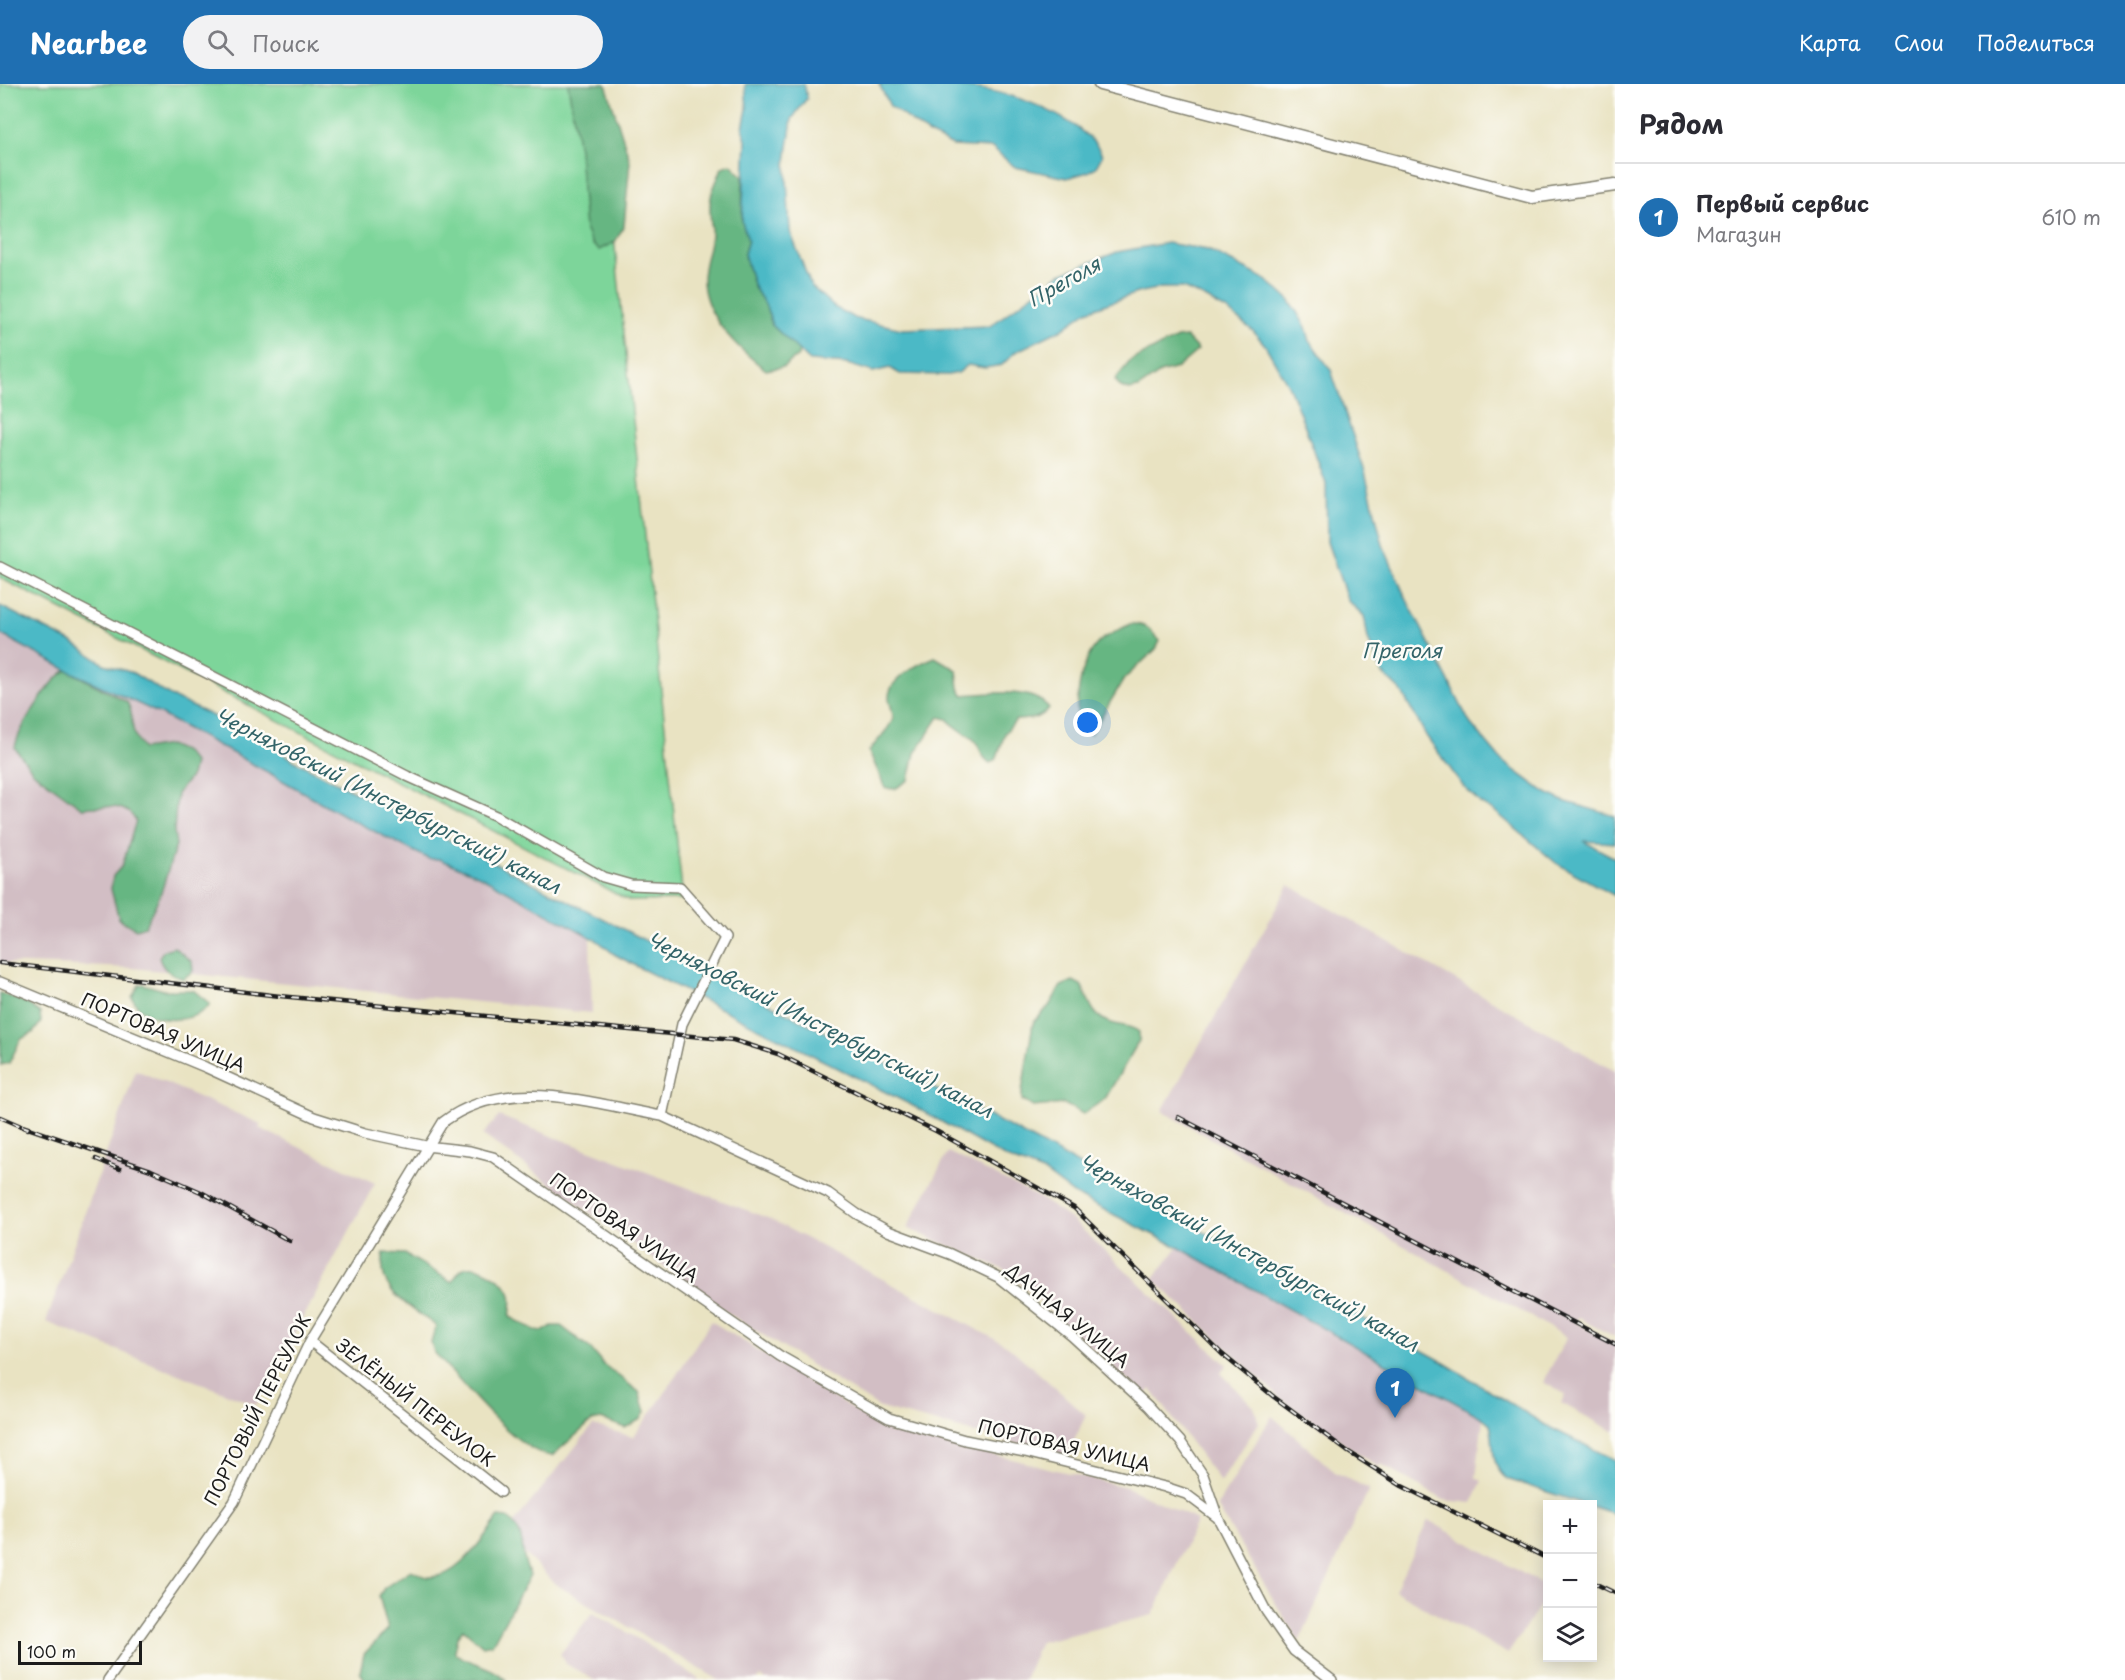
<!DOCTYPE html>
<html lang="ru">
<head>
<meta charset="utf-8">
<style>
  :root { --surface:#fff; --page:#f2f2f3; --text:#2b2b33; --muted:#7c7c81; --line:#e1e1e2; --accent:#1f6fb2 }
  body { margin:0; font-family:"Playpen Sans",sans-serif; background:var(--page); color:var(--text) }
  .controls { position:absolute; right:18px; bottom:18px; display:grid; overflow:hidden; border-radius:0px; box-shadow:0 3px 15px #0003 }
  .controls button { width:54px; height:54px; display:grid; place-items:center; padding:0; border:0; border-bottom:2px solid var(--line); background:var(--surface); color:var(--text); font:30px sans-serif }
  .scale { position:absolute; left:18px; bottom:15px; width:124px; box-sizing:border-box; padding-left:6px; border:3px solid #1c1c1c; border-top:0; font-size:16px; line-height:21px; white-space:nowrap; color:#1c1c1c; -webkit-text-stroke:4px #fdfcf7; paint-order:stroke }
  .you { position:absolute; left:1088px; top:639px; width:21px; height:21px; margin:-15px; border:4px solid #fff; border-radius:50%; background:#1a73e8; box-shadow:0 0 0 9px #1a73e833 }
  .badge { display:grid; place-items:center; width:39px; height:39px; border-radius:50%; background:var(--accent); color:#fff; font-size:20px; font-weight:700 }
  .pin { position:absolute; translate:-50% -50px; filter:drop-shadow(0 2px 3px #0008) }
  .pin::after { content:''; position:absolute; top:32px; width:21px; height:18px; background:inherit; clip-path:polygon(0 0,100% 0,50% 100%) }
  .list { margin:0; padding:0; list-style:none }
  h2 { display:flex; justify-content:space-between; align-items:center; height:78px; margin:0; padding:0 24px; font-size:26px }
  h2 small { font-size:20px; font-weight:400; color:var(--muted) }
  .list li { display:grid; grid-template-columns:39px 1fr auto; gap:18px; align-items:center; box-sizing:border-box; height:108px; padding:0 24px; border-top:2px solid var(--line) }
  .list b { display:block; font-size:22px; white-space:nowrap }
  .list p { margin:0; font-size:20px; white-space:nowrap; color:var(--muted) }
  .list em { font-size:20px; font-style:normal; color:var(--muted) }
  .icon { flex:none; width:33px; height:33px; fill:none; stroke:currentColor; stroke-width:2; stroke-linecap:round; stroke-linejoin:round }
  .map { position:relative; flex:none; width:1615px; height:1596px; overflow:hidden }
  header { display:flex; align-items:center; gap:36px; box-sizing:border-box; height:84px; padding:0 30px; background:var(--accent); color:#fff }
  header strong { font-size:28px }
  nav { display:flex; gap:33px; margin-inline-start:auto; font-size:21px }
  .search { width:420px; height:54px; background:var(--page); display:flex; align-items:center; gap:15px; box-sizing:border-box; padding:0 21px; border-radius:33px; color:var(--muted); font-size:22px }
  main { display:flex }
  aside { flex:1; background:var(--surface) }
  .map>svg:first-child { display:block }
</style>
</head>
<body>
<header>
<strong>Nearbee</strong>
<div class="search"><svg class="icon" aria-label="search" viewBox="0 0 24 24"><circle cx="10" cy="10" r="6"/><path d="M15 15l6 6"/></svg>Поиск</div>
<nav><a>Карта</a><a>Слои</a><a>Поделиться</a></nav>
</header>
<main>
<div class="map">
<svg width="1615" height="1596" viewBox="0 0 1615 1596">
  <rect width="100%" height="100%" fill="#fdfcf7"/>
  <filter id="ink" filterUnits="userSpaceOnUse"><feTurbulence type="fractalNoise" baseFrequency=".0167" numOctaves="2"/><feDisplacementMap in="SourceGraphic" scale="12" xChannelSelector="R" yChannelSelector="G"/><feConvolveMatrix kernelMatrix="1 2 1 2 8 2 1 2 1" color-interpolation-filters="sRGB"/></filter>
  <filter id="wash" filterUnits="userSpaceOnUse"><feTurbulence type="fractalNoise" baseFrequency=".008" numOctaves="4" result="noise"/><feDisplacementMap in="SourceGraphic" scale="24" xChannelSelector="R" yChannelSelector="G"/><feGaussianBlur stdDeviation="1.35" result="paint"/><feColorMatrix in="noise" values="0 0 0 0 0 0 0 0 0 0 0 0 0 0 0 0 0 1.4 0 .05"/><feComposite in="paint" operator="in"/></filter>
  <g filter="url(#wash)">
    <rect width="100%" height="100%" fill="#e9e3c2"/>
    <path fill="#d2bec4" d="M 0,550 L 67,586 L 158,629 L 271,690 L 350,735 L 429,775 L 438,775 L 480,793 L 590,853 L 592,929 L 132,884 L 0,879 Z
      M 1289,801 L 1615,987 L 1615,1181 L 1607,1178 L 1615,1183 L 1615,1253 L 1578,1234 L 1575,1238 L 1615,1259 L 1615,1348 L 1561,1319 L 1565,1310 L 1543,1298 L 1567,1253 L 1162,1027 Z
      M 136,986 L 261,1040 L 259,1044 L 375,1099 L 256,1321 L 46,1238 Z
      M 499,1032 L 770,1135 L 1008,1262 L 1086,1331 L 1066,1373 L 880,1324 L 726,1228 L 483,1051 Z
      M 948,1068 L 1040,1114 L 1072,1136 L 1227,1281 L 1221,1289 L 1254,1323 L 1259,1339 L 1220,1398 L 1151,1305 L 1146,1311 L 1135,1303 L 1005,1186 L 907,1144 Z
      M 1178,1163 L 1483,1334 L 1476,1394 L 1482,1397 L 1472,1419 L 1444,1416 L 1381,1380 L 1378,1383 L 1280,1314 L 1153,1195 Z
      M 711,1237 L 881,1343 L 1126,1403 L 1197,1436 L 1153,1531 L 1040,1558 L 1024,1596 L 767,1596 L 760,1593 L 757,1596 L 719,1596 L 555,1500 L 505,1450 L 593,1341 L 633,1353 L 663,1312 Z
      M 1272,1332 L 1335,1388 L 1369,1405 L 1299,1558 L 1217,1422 Z
      M 1428,1436 L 1547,1503 L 1547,1511 L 1508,1570 L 1395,1507 Z
      M 593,1528 L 643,1558 L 700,1596 L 594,1596 L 566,1580 L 560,1570 Z"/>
    <path fill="#7dd59a" stroke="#4c785b" stroke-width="1.5" d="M 0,0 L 598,0 L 683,816 L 630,817 L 0,494 Z"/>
    <path fill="#66b682" stroke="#41694f" stroke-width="1.5" d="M 568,0 L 606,0 L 630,77 L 624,142 L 615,158 L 599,166 L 592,160 L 585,145 L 579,66 Z
      M 731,80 L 743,92 L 742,138 L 748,155 L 744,170 L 754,203 L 766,222 L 772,241 L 799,266 L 798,272 L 783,283 L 766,286 C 737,264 703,232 703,195 C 703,179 710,165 711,150 C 712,137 708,125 711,113 C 713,102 719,94 722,83 Z
      M 1186,253 L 1198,266 L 1177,284 L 1160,289 L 1138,304 L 1129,306 L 1121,303 L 1115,296 L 1131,276 L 1177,254 Z
      M 1130,540 C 1145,539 1151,546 1160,557 L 1156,565 L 1124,595 L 1091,650 L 1081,648 C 1072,624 1080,578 1098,559 C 1106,551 1120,546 1130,540 Z
      M 935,573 L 957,586 L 959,604 L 963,611 C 988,610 1032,602 1049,624 C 1040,636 1030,635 1016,636 L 1005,649 L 997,674 L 990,679 C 980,673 981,663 974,656 C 965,648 955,644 947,635 L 939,633 L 915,669 L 909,696 L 895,705 L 885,704 L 869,667 C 876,658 887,648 892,637 C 895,628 890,623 889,615 C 887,595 920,579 935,573 Z
      M 67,586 L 127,618 C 137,635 126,643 143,665 L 169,661 L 185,668 L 194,679 L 191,692 L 177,710 L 174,747 L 176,761 L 161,809 L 145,842 L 136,845 L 119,835 L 111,805 L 113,792 L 122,782 L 136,737 C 126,717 99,723 82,724 L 33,688 L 15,664 C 17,646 51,595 67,586 Z
      M 174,863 L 192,878 L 193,887 L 183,895 C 171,890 162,886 159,873 L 164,866 Z
      M 1073,897 L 1081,901 C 1089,914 1090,928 1104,936 C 1115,943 1128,939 1139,948 L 1139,957 L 1105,1015 L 1083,1030 L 1064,1020 L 1033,1023 L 1022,1016 L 1022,1007 L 1033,939 L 1049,922 L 1061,902 Z
      M 143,900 L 164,906 L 193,906 L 210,920 C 195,942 142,941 132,913 L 139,901 Z
      M 0,909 L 25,918 L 40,929 L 41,938 L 33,949 L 21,955 L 9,979 L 1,981 Z
      M 384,1169 L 405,1170 L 452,1198 C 455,1194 459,1186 464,1184 C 477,1178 502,1195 508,1205 C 514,1213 511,1224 510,1233 L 535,1246 L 544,1247 L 552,1242 L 561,1242 L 591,1265 L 603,1280 L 639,1308 L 645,1328 L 641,1335 L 625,1344 L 601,1335 L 592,1337 L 552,1372 C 517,1369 458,1294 434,1268 L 431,1259 L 436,1242 C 409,1221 375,1207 384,1169 Z
      M 499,1433 L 508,1434 C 529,1452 518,1470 530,1491 L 492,1560 L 483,1562 L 463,1545 C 456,1552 455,1559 455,1569 C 471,1581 492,1581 506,1596 L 365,1596 L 360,1588 L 364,1570 L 388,1545 L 379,1512 L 384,1504 L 411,1486 C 416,1488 423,1493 429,1493 C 459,1495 482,1454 499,1433 Z"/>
    <path fill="#4cb9c6" stroke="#346a71" stroke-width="1.5" d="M 745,0 L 804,0 L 807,14 L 792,35 L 786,78 L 790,147 L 811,202 L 834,223 L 854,234 L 902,245 L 990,242 L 1060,190 L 1117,168 L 1167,159 L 1208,166 L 1263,194 L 1278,206 L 1290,217 L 1306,243 L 1310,257 L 1331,286 L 1365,388 L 1383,461 L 1405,512 L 1470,639 L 1502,677 L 1543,707 L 1563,717 L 1615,732 L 1615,759 L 1583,757 L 1615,774 L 1615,812 L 1556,779 L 1497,729 L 1481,720 L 1463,702 L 1427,653 L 1401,607 L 1382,589 L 1368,555 L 1364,532 L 1348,517 L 1327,458 L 1326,400 L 1304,340 L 1289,303 L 1265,261 L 1253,247 L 1228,227 L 1205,214 L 1183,204 L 1161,204 L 1137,209 L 1087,227 L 1062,245 L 1015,268 L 1002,281 L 985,284 L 968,281 L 958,289 L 948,291 L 900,290 L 890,284 L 873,288 L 847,280 L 810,277 L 772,241 L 766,222 L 754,203 L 744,170 L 748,156 L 742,138 L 746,56 L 743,44 L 747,25 Z
      M 879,0 C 955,0 1012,0 1075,42 C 1085,50 1098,59 1102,72 L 1096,83 L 1088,88 L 1067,94 L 1015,83 L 992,64 L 953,62 L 927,49 L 890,22 Z
      M 0,522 L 73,559 L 104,580 L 133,589 L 170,612 L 268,658 L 295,677 L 1010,1043 L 1438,1275 L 1547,1342 L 1615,1376 L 1615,1430 L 1507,1395 C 1489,1382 1495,1358 1490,1340 L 1483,1334 L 1178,1163 L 1075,1111 L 1045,1089 L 1006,1074 L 915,1023 L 636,882 L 614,870 L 598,857 L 480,792 L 439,775 L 429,775 L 350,735 L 271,690 L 158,629 L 67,586 L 0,550 Z"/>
  </g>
  <g filter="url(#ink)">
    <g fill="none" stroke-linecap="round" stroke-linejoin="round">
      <g stroke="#82806f" stroke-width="12">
        <path id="minor" d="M 0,483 L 407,692 L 496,732 L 603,793 L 631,801 L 680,803 L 725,854 L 682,940 L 662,1032 L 828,1109 L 857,1130 L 888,1147 L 950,1170 L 998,1193 L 1072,1252 L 1148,1322 L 1180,1357 L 1203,1391 L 1218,1434 L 1266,1527 L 1294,1567 L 1332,1596
          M 0,898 L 205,983 L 314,1033 L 365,1049 L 426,1062 L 470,1067 L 493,1073 L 780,1272 L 889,1334 L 965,1356 L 1025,1368 L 1165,1403 L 1186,1410 L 1218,1434
          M 310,1257 L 501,1408
          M 108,1596 L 234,1418 L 310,1257 L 443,1038 C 508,990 589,1019 662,1032"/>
      </g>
      <g stroke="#82806f" stroke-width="15">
        <path id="tertiary" d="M 1100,0 L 1532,113 L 1615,101"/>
      </g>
      <use href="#minor" stroke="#fff" stroke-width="9"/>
      <use href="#tertiary" stroke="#fff" stroke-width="12"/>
      <g stroke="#1c1c1c" stroke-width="4.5">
        <path id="rail" d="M 0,879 L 280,912 L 733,956 L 778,970 L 936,1047 L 1074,1124 L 1222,1270 L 1274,1313 L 1347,1367 L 1402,1402 L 1548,1475
          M 0,1033 L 28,1045
          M 1178,1033 L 1615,1260
          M 22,1042 L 151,1086 L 201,1108 L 290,1157
          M 96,1075 L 120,1085
          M 1592,1498 L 1615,1509"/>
      </g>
      <use href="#rail" stroke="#fdfcf7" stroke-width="2" stroke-dasharray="7" stroke-linecap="butt"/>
    </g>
  </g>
  <g text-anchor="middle" stroke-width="5" stroke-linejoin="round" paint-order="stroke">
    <g font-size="18" fill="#1c1c1c" stroke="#fdfcf7">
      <text transform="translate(163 949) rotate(23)" y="6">ПОРТОВАЯ УЛИЦА</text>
      <text transform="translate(624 1144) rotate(35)" y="6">ПОРТОВАЯ УЛИЦА</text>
      <text transform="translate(1067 1232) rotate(39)" y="6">ДАЧНАЯ УЛИЦА</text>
      <text transform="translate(415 1319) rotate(38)" y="6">ЗЕЛЁНЫЙ ПЕРЕУЛОК</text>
      <text transform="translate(258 1326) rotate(-63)" y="6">ПОРТОВЫЙ ПЕРЕУЛОК</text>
      <text transform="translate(1064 1362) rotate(13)" y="6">ПОРТОВАЯ УЛИЦА</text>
    </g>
    <g font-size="20" font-style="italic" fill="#326368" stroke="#fdfcf7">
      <text transform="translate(1064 198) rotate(-29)" y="7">Преголя</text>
      <text x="1402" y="574">Преголя</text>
      <text transform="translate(388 717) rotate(27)" y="7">Черняховский (Инстербургский) канал</text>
      <text transform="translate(820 941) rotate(27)" y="7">Черняховский (Инстербургский) канал</text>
      <text transform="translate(1249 1169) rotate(29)" y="7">Черняховский (Инстербургский) канал</text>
    </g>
  </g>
</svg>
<div class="controls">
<button>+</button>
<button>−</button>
<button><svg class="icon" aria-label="layers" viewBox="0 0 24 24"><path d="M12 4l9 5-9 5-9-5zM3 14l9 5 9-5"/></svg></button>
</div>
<div class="scale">100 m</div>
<div class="you"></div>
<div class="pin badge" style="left:1395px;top:1334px">1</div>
</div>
<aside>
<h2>Рядом<small></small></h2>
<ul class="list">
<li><span class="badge">1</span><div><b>Первый сервис</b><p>Магазин</p></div><em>610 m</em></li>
</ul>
</aside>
</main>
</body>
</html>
